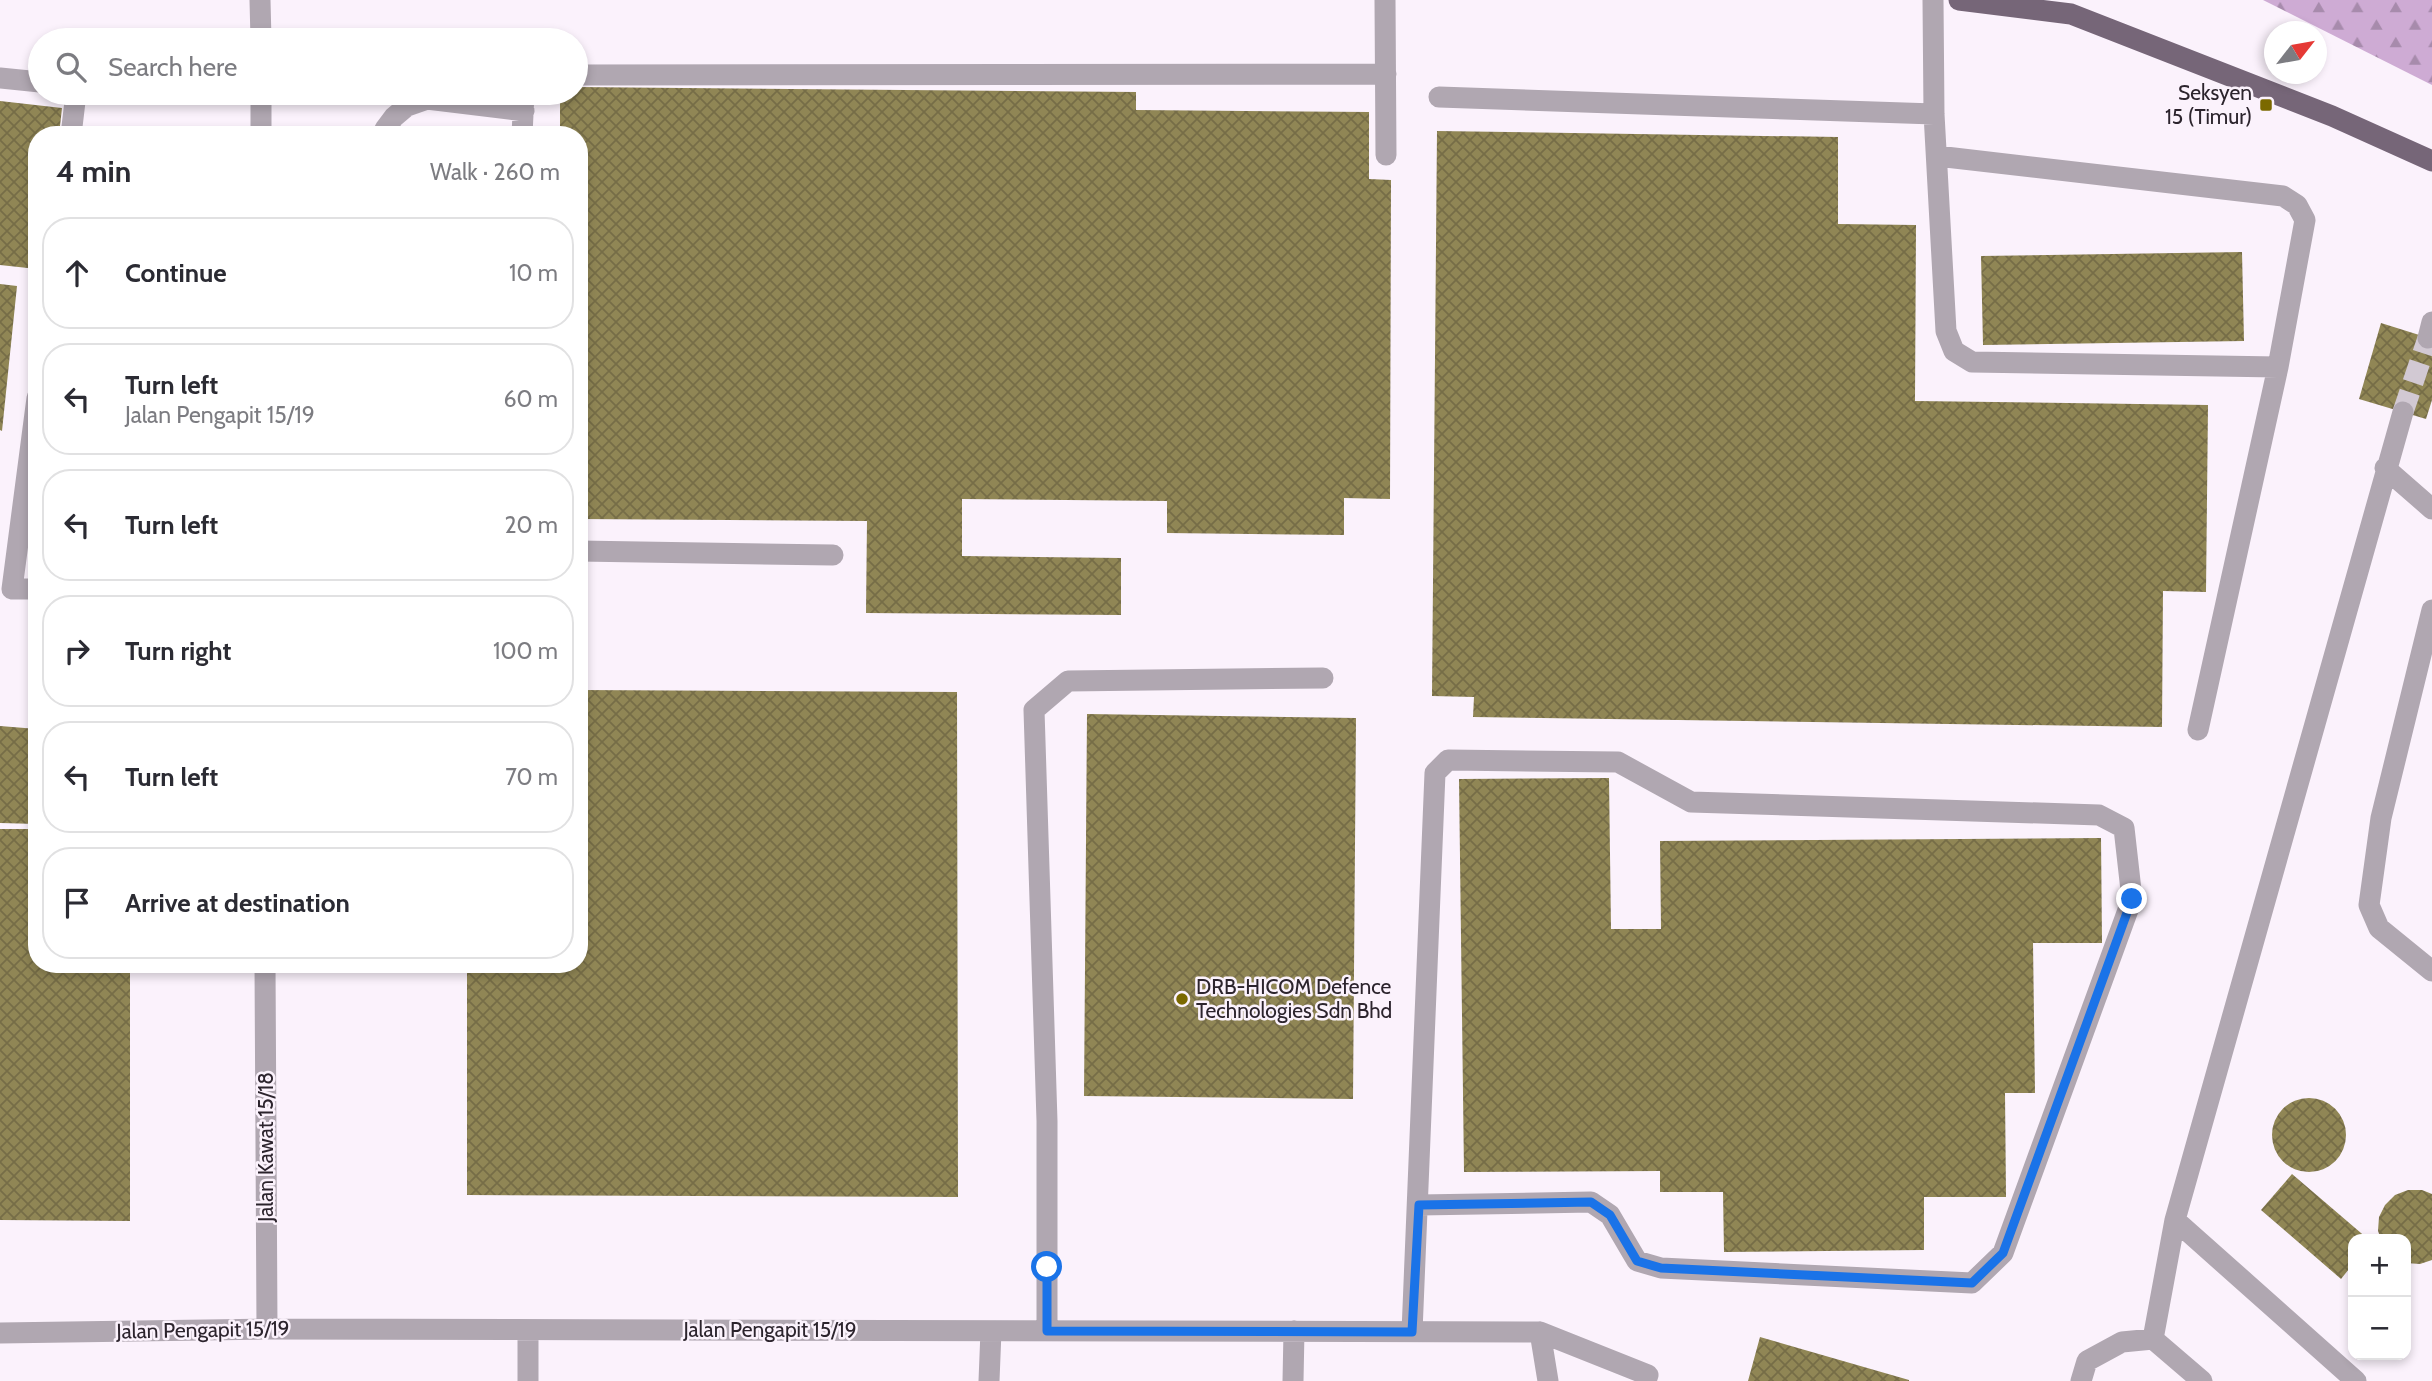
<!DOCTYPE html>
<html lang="en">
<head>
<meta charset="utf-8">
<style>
  :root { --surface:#fff; --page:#f7f7f7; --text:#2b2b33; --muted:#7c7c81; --line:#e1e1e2 }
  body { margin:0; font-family:Cabin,sans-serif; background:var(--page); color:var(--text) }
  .controls { position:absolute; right:21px; bottom:21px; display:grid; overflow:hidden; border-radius:14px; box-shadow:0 4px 10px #0003 }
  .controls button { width:63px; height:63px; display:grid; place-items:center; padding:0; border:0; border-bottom:2px solid var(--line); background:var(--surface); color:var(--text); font:35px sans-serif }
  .compass { position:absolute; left:2264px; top:21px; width:63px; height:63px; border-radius:50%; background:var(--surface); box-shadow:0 4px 10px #0003; rotate:59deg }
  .stop { position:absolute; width:21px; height:21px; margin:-16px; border:5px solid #1a73e8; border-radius:50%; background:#fff }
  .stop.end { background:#1a73e8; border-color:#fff; box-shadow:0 2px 7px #0008 }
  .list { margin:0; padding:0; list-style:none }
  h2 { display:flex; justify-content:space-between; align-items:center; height:91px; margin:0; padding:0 28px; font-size:30px }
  h2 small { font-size:23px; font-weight:400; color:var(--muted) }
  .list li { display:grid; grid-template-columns:46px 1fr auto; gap:21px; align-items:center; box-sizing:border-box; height:112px; margin:0 14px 14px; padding:0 14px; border:2px solid var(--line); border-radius:28px }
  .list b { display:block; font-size:26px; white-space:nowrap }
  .list p { margin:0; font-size:23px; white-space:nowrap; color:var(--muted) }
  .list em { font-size:23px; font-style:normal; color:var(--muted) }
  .icon { flex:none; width:38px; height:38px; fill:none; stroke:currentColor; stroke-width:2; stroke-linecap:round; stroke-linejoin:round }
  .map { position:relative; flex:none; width:2432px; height:1381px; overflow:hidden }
  .search { position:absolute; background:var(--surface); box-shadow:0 4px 10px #0003; left:28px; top:28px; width:560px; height:77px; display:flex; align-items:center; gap:18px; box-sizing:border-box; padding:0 24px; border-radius:38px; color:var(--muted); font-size:26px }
  .panel { position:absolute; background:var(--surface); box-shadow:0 4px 10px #0003; left:28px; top:126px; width:560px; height:847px; border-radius:28px }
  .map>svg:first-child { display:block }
</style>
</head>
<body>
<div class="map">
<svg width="2432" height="1381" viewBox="0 0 2432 1381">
  <defs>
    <pattern id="forest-firs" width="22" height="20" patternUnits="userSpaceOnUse" patternTransform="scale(1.75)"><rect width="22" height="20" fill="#ceabd4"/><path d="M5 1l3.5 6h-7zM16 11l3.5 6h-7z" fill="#a78bac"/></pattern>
    <pattern id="building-cross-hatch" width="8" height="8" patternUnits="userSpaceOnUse" patternTransform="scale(1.75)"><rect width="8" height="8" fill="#908655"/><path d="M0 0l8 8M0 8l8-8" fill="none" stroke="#766d47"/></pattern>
  </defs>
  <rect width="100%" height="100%" fill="#fbf2fc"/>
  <path fill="url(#forest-firs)" d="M 2263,0 L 2432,0 L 2432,85 Z"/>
  <path fill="url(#building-cross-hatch)" d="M 576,87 L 1136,92 L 1136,110 L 1369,112 L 1369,179 L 1391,180 L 1390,499 L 1344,498 L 1344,535 L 1167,533 L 1167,501 L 962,499 L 962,556 L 1121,558 L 1121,615 L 866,613 L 867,521 L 579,519 L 579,135 L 560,135 L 560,93 L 576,93 Z
    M 0,101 L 62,108 L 59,135 L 37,135 L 37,269 L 0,265 Z
    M 1437,131 L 1838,137 L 1838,224 L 1916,225 L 1915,401 L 2208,405 L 2206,592 L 2163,591 L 2162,727 L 1473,717 L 1474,697 L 1432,696 Z
    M 2242,252 L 2244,341 L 1983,345 L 1981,256 Z
    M 0,284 L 17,286 L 2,431 L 0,430 Z
    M 2381,323 L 2432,339 L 2432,400 L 2426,419 L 2359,399 Z
    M 579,690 L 957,692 L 958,1197 L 467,1195 L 467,964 L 579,964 Z
    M 1087,714 L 1356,718 L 1353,1099 L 1084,1096 Z
    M 0,726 L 37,729 L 37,824 L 0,823 Z
    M 1609,778 L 1611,929 L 1661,929 L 1660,841 L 2101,838 L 2102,943 L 2033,943 L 2035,1093 L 2005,1093 L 2006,1197 L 1924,1197 L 1924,1250 L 1724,1252 L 1723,1192 L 1660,1192 L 1660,1171 L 1464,1172 L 1459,779 Z
    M 0,829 L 37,829 L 37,964 L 130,964 L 130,1221 L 0,1220 Z
    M2272 1135a37 37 0 1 1 74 0a37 37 0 1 1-74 0Z
    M 2292,1174 L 2368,1239 L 2353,1239 L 2353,1264 L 2341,1279 L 2261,1210 Z
    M 2408,1190 L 2422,1190 L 2432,1194 L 2432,1260 L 2420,1264 L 2406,1263 L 2406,1239 L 2381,1239 L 2378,1231 L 2379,1217 L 2385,1205 L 2395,1195 Z
    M 1760,1337 L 1909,1380 L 1909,1381 L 1748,1381 Z"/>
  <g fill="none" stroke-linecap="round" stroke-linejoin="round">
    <path stroke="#d2c9d3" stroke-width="21" stroke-dasharray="21 10" stroke-linecap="butt" d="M 2403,412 L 2428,338"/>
    <path stroke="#b0a7b1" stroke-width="21" d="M 260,0 L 261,40
      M 1385,0 L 1386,155
      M 1933,0 L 1934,114 L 1946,331 L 1954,351 L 1972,362 L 2278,367
      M 576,75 L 1386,74
      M 0,78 L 40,82
      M 261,93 L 261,135
      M 1439,97 L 1934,114
      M 71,135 L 76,93
      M 385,135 L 385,129 L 394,117 L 407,106 L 427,99 L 524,111
      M 522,135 L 524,93
      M 1937,156 L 2283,196 L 2297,205 L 2305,220 L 2278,367 L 2198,730
      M 2428,338 L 2432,322
      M 37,398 L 12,589 L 37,589
      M 2385,468 L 2432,509
      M 579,551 L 833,555
      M 2432,610 L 2381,818 L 2369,905 L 2379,928 L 2432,971
      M 265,964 L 267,1329
      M 2175,1220 L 2153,1339 L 2202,1381
      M 528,1330 L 528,1381
      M 1047,1331 L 1047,1121 L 1034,710 L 1068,681 L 1323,678
      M 1412,1332 L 1435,773 L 1448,760 L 1618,762 L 1691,802 L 2099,815 L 2124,828 L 2132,899 L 2003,1253 L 1972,1283 L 1661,1268 L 1637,1261 L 1610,1215 L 1591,1202 L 1419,1205
      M 1540,1332 L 1548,1381
      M 0,1333 L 267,1329 L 1540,1332 L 1648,1375 L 1646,1381
      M 989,1381 L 991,1331
      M 1293,1381 L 1294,1331
      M 2081,1381 L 2087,1361 L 2122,1342 L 2153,1339
      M 2356,1381 L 2175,1220 L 2403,412"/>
    <path stroke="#766678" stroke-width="21" d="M 1959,0 L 2071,14 L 2332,116 L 2432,161"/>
  </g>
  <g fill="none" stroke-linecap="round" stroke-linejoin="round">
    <path stroke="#1a73e8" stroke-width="9" d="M 1047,1267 L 1047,1331 L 1412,1332 L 1419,1205 L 1591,1202 L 1610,1215 L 1637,1261 L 1661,1268 L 1972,1283 L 2003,1253 L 2132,899"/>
  </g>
  <g fill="#7b6900" stroke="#fbf2fc" stroke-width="2.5">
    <rect x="2259" y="98" width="14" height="14" rx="3.5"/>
    <circle cx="1182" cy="999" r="7"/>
  </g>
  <g text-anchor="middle" stroke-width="5" stroke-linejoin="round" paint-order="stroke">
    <g font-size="21" fill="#2c242d" stroke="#fbf2fc" text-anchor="end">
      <text x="2252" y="100">Seksyen<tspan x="2252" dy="24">15 (Timur)</tspan></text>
      <text x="1196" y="994" text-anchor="start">DRB-HICOM Defence<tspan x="1196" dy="24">Technologies Sdn Bhd</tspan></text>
    </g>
    <g font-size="21" fill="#2c242d" stroke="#fbf2fc">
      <text transform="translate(266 1147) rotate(-90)" y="7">Jalan Kawat 15/18</text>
      <text transform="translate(203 1330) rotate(-1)" y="7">Jalan Pengapit 15/19</text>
      <text x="770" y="1337">Jalan Pengapit 15/19</text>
    </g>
  </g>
</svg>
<div class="controls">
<button>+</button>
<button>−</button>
</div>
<svg class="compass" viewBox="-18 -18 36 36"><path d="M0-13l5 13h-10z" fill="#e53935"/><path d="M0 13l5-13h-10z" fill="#7c7c81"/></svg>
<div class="stop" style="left:1047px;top:1267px"></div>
<div class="stop end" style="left:2132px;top:899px"></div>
<div class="search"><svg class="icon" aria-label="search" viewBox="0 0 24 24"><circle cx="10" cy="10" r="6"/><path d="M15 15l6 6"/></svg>Search here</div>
<section class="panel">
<h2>4 min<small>Walk · 260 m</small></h2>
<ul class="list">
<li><svg class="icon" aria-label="ahead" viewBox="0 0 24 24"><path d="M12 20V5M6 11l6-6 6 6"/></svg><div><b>Continue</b></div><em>10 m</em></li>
<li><svg class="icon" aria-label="left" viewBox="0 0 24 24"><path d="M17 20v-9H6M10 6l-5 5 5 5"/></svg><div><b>Turn left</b><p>Jalan Pengapit 15/19</p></div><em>60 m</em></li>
<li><svg class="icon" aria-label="left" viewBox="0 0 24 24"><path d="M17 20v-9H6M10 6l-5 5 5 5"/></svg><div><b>Turn left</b></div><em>20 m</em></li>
<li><svg class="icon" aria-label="right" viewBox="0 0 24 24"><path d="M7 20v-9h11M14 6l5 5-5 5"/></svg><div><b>Turn right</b></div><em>100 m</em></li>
<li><svg class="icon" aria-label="left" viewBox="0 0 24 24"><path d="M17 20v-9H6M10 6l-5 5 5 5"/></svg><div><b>Turn left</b></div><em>70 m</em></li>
<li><svg class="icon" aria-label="arrive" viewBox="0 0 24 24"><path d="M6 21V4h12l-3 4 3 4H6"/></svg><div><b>Arrive at destination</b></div></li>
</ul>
</section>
</div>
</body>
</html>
